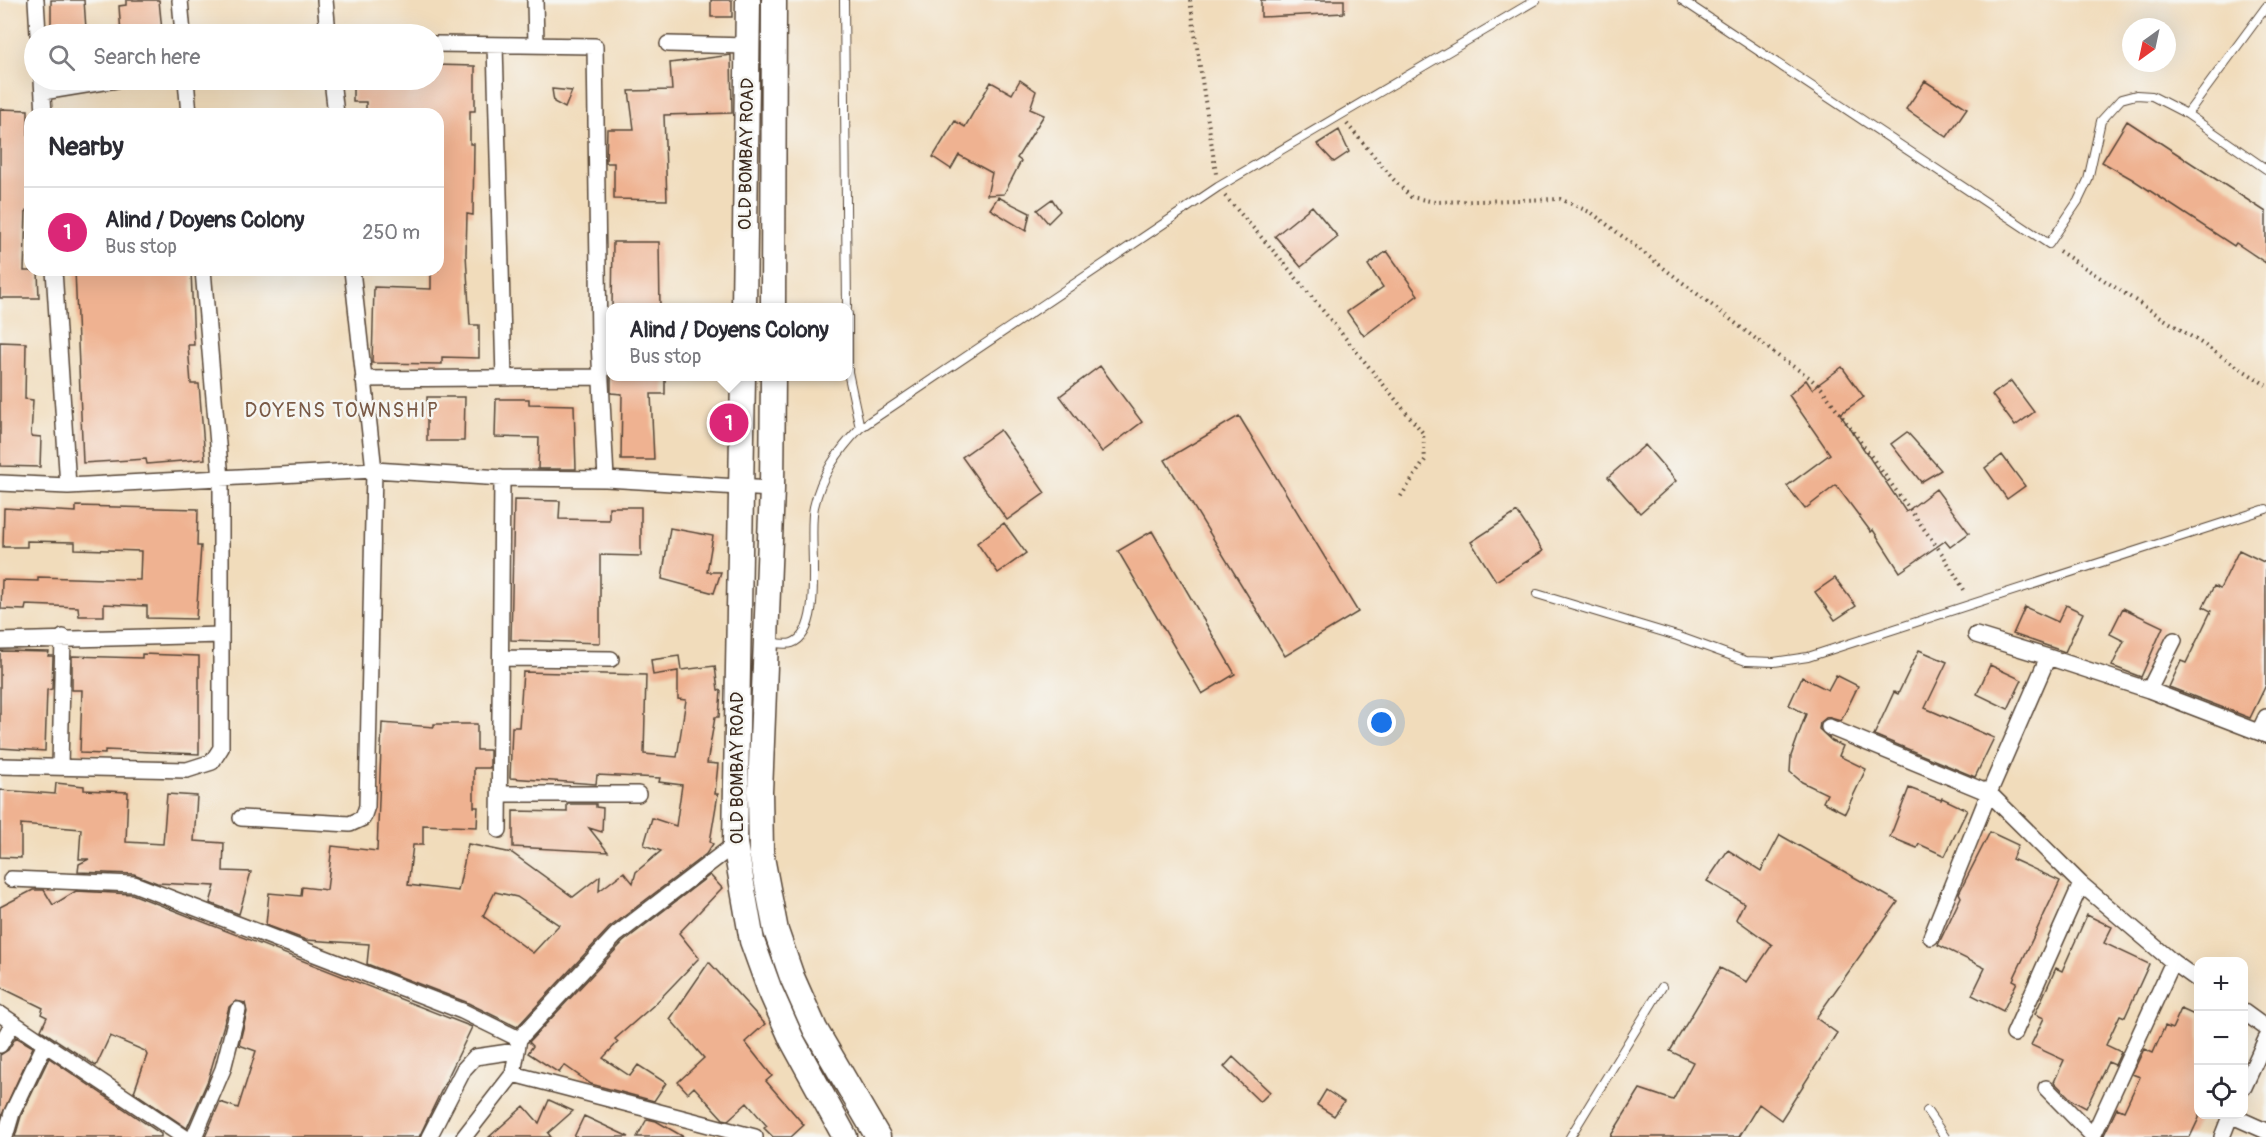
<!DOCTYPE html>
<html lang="en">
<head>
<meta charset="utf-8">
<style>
  :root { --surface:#fff; --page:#f7f7f7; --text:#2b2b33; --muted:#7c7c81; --line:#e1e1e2; --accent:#db2777 }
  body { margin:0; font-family:Pangolin,sans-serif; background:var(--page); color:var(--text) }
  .controls { position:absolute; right:18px; bottom:18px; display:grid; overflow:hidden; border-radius:12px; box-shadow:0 6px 24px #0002 }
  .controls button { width:54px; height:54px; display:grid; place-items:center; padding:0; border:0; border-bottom:2px solid var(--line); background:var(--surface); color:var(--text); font:30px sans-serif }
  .compass { position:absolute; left:2122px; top:18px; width:54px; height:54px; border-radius:50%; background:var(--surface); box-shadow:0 6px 24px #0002; rotate:213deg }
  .you { position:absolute; left:1382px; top:723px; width:21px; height:21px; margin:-15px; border:4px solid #fff; border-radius:50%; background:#1a73e8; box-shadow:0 0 0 9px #1a73e833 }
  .badge { display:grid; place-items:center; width:39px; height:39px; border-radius:50%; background:var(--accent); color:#fff; font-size:20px; font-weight:700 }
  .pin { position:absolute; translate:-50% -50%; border:3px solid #fff; box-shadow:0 2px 6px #0006 }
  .popup { position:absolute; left:606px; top:303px; width:246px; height:78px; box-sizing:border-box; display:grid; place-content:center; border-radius:12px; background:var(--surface); filter:drop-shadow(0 2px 4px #0005); font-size:20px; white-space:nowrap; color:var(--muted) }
  .popup b { font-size:22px; color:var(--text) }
  .popup::after { content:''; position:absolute; left:50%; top:100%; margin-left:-12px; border:12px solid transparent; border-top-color:var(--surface) }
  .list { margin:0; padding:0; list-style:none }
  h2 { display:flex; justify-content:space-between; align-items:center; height:78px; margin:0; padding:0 24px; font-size:26px }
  h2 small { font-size:20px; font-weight:400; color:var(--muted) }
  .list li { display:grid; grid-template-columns:39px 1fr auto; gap:18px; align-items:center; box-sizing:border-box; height:90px; padding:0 24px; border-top:2px solid var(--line) }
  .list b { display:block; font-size:22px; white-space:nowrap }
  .list p { margin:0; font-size:20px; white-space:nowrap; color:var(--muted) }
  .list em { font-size:20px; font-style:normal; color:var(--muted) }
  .icon { flex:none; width:33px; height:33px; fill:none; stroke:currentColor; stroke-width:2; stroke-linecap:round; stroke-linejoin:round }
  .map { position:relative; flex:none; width:2266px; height:1137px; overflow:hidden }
  .search { position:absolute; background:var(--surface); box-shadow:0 6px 24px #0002; left:24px; top:24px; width:420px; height:66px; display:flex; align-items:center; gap:15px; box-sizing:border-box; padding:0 21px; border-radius:33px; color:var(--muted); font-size:22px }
  .panel { position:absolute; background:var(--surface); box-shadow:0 6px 24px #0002; left:24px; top:108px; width:420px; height:168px; border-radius:18px }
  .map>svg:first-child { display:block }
</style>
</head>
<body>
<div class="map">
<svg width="2266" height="1137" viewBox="0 0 2266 1137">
  <rect width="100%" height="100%" fill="#f6f6f2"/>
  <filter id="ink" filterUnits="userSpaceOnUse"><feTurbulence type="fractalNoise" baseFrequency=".0167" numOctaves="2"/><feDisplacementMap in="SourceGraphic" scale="12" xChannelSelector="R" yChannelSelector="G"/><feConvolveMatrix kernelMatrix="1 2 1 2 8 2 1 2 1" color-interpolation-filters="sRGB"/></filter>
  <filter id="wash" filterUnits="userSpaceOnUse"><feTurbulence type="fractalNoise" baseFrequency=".008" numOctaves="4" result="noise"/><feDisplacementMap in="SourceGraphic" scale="24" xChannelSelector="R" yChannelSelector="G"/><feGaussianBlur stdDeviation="1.35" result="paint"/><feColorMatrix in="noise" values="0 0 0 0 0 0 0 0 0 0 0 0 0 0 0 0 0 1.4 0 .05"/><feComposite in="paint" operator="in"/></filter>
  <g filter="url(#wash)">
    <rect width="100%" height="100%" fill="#f1dcbb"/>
    <g id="blocks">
      <path fill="#efb291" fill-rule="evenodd" d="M 51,0 L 84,0 L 86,29 L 51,32 Z
        M 126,0 L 159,0 L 162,31 L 121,34 L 119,6 L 126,5 Z
        M 711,0 L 732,0 L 732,17 L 711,17 Z
        M 1261,0 L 1344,0 L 1344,13 L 1261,17 Z
        M 731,55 L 732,113 L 664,115 L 667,200 L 614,199 L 614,163 L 606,163 L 607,129 L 634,129 L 629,91 L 672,90 L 670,63 Z
        M 434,65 L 475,66 L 475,111 L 470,111 L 470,144 L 474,144 L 473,215 L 467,214 L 466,254 L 470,325 L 479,325 L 479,358 L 442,357 L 442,364 L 372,363 L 374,287 L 431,289 L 431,270 L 438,270 L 438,114 L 366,114 L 366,102 L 353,102 L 353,80 L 434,80 Z
        M 1020,80 L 1036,91 L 1030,109 L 1044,115 L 1017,158 L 1021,161 L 1004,194 L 987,195 L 992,173 L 959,155 L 951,169 L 933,157 L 955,121 L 965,127 L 991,82 L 1012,94 Z
        M 1925,81 L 1967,108 L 1947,137 L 1906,109 Z
        M 552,89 L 572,91 L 565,108 L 554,102 Z
        M 0,109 L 28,110 L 28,211 L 26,211 L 24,271 L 38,271 L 39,298 L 0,298 Z
        M 2127,121 L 2266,212 L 2266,263 L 2236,243 L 2234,246 L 2132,179 L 2102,162 Z
        M 1339,130 L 1349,152 L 1334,162 L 1317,144 Z
        M 998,197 L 1030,213 L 1026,231 L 990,209 Z
        M 1052,199 L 1060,211 L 1048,223 L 1037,210 Z
        M 1312,206 L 1338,237 L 1301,267 L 1275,236 Z
        M 613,242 L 659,242 L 660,308 L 612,308 Z
        M 1387,251 L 1418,295 L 1364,336 L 1347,312 L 1383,287 L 1368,265 Z
        M 75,270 L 191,270 L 194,345 L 188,345 L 191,384 L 199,384 L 205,459 L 147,464 L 146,459 L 83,463 Z
        M 0,342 L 26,343 L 25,399 L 33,400 L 31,436 L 41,437 L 40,467 L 0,466 Z
        M 1100,366 L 1142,422 L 1102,452 L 1060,396 Z
        M 1842,367 L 1864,397 L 1840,414 L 1906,512 L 1936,489 L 1969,533 L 1950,547 L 1945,541 L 1900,572 L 1873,530 L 1871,532 L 1836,485 L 1805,509 L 1787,486 L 1830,454 L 1789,395 L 1806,380 L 1812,389 Z
        M 611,376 L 665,376 L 665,394 L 651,394 L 654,460 L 621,460 L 622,394 L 611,393 Z
        M 2011,381 L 2034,412 L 2015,426 L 1992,395 Z
        M 427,397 L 465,397 L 464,441 L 427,441 Z
        M 496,399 L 529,399 L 529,404 L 574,405 L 576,469 L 538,469 L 539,438 L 495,437 Z
        M 1239,416 L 1358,612 L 1285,656 L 1165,460 Z
        M 1000,430 L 1045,493 L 1007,520 L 962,457 Z
        M 1907,432 L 1941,470 L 1921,482 L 1891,444 Z
        M 1645,445 L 1676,481 L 1640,513 L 1608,477 Z
        M 2002,455 L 2025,486 L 2007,499 L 1985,468 Z
        M 514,500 L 560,501 L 559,519 L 609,520 L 609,507 L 641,507 L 641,556 L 600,555 L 600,643 L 511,640 Z
        M 76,506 L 198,509 L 197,546 L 201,546 L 196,619 L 147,618 L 147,606 L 104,604 L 104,616 L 79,616 L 78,607 L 26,605 L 25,610 L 1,609 L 2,580 L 38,581 L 38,577 L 140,580 L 141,551 L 75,549 L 75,542 L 27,541 L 27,547 L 3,547 L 4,508 L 76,512 Z
        M 1517,512 L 1543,551 L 1496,581 L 1471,542 Z
        M 1004,523 L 1026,553 L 998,573 L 977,543 Z
        M 670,528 L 713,536 L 707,572 L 721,572 L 714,593 L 662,579 Z
        M 1152,531 L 1235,674 L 1202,694 L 1118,551 Z
        M 2239,550 L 2266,563 L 2266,685 L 2250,718 L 2169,687 L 2181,661 L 2186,663 L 2211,611 L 2203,607 L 2214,586 L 2220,589 Z
        M 1835,578 L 1856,606 L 1835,620 L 1815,592 Z
        M 2066,605 L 2083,613 L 2065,652 L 2013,634 L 2025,607 L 2058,622 Z
        M 2123,608 L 2163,627 L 2141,677 L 2112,666 L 2124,641 L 2110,634 Z
        M 1919,650 L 1947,662 L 1925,708 L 1994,738 L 1975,777 L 1874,735 L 1894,692 L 1898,694 Z
        M 0,651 L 49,652 L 48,656 L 53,656 L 52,689 L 47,690 L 45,751 L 0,748 Z
        M 142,654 L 199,656 L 199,754 L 105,750 L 105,754 L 80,753 L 82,690 L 72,690 L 72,656 L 142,658 Z
        M 679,656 L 681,670 L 715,666 L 718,690 L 721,691 L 719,717 L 715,717 L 707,763 L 718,764 L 715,794 L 718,794 L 710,842 L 713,844 L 706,854 L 609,928 L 517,1027 L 466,1002 L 367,964 L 369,944 L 306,940 L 266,925 L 269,893 L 301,896 L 302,887 L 327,890 L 332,846 L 377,851 L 382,723 L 434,727 L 434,724 L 477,724 L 477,750 L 490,750 L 490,768 L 474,768 L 474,807 L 478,807 L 477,827 L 423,825 L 423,845 L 413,845 L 408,885 L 458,891 L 468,844 L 512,853 L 573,897 L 600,876 L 599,891 L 624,872 L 633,883 L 636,872 L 661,851 L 644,845 L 652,818 L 676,826 L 682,785 L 659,782 L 660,778 L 597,775 L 596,784 L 510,778 L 512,727 L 519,727 L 523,672 L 646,675 L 644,754 L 677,757 L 686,700 L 678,699 L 678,671 L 653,675 L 651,660 ZM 495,892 L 517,897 L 559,925 L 533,953 L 483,916 Z
        M 1990,665 L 2022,680 L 2008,709 L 1977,694 Z
        M 1836,675 L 1858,686 L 1841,721 L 1827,717 L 1820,723 L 1819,729 L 1832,741 L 1843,746 L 1839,756 L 1866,769 L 1845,813 L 1823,802 L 1827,794 L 1802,782 L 1790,772 L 1791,756 L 1806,714 L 1789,705 L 1802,677 L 1828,690 Z
        M 56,783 L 84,786 L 84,790 L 128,792 L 126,842 L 163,844 L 167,794 L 197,796 L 194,841 L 224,843 L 223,871 L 251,872 L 239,914 L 210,903 L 215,886 L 157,883 L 134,874 L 78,872 L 79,864 L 89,859 L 79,859 L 81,829 L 21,824 L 21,858 L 0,857 L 0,790 L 55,794 Z
        M 1909,788 L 1941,800 L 1942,798 L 1967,810 L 1945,856 L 1919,844 L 1917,848 L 1890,837 Z
        M 567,804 L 596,804 L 596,807 L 603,808 L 602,832 L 589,828 L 608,852 L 513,847 L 513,811 L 567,812 Z
        M 1990,832 L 2018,845 L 2012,859 L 2060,881 L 2013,980 L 2017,982 L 2003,1011 L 1972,995 L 1985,968 L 1938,945 L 1961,897 L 1959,893 Z
        M 1780,835 L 1898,902 L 1816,1018 L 1837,1033 L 1781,1120 L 1759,1104 L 1739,1137 L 1610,1137 L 1640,1089 L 1673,1100 L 1693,1062 L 1670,1051 L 1720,968 L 1747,982 L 1772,945 L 1736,919 L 1744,903 L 1707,881 L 1728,850 L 1761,871 Z
        M 710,875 L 722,888 L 679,933 L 699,958 L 655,1004 L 615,1039 L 618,1042 L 603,1058 L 630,1076 L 638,1065 L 666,1083 L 654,1101 L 591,1084 L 564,1065 L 559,1073 L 528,1053 L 533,1046 L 529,1042 L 623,942 Z
        M 33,890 L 44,890 L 53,905 L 76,891 L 132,894 L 472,1027 L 419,1137 L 205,1137 L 220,1102 L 238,1108 L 256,1051 L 239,1045 L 247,1012 L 245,1003 L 236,1001 L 229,1007 L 208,1080 L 187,1128 L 134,1092 L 147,1055 L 145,1051 L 110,1036 L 96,1066 L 41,1030 L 47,1017 L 41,1014 L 43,1008 L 0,987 L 0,907 Z
        M 2087,915 L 2112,927 L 2104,943 L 2149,964 L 2125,1017 L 2120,1015 L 2106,1045 L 2121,1052 L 2115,1065 L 2108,1062 L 2086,1108 L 2073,1101 L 2054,1082 L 2064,1060 L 2031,1045 L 2044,1018 L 2035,1014 L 2056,968 L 2062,971 Z
        M 709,962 L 765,1024 L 745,1042 L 772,1076 L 766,1081 L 804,1125 L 791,1137 L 773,1137 L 764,1128 L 767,1126 L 747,1103 L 728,1120 L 723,1119 L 694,1087 L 688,1093 L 678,1082 L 704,1058 L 670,1019 Z
        M 2181,1009 L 2199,1017 L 2199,1118 L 2190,1137 L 2103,1137 L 2117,1108 L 2124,1111 L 2140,1077 L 2132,1074 L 2144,1049 L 2153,1053 L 2165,1026 L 2172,1029 Z
        M 16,1037 L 33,1047 L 0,1119 L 0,1055 L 8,1050 Z
        M 1233,1057 L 1270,1092 L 1260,1102 L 1224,1067 Z
        M 49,1058 L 161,1134 L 161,1137 L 15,1137 L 21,1116 Z
        M 1326,1090 L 1344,1102 L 1334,1116 L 1317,1105 Z
        M 549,1100 L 573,1111 L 548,1133 L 551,1137 L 489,1137 L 524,1106 L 539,1123 Z
        M 584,1116 L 629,1137 L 574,1137 Z
        M 647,1119 L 656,1121 L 684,1137 L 637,1137 Z"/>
    </g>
  </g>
  <g filter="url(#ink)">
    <use href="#blocks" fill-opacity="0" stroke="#564536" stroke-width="1.5"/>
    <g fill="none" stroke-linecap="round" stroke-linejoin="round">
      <g stroke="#564536" stroke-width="10">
        <path id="service" d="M 844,0 L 847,308
          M 1682,0 L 2049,244 L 2078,201 L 2088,180 L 2101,121 L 2121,99 L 2136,95 L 2152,96 L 2187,114 L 2266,169
          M 2187,114 L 2266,7
          M 848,314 L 848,372 L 860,428
          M 1537,594 L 1677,636 L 1746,661 L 1774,662 L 1808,657 L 2266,509
          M 769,642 C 776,643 786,645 792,643 C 826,631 807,537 814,507 C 821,475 838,451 860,428 L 1218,187 L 1536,0
          M 1927,1111 L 1945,1137
          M 1570,1137 L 1662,987"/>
      </g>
      <g stroke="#564536" stroke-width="18">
        <path id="minor" d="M 36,0 L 38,34
          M 180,0 L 183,34
          M 325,0 L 328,34
          M 535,0 L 536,45
          M 434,44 L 595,46 L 599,342 L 606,479
          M 668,44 L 748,46
          M 495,45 L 504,378
          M 42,80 L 44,114
          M 186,80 L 189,114
          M 332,80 L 336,114
          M 43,92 L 116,80
          M 54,270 L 68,486
          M 363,379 L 600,377
          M 0,483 L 68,486 L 374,470 L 502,478 L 606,479 L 772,489
          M 1976,635 L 2048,657
          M 0,641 L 221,635
          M 502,658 L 611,659
          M 2149,690 L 2174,640
          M 1829,727 L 1989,793 L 2081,884 L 2173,962 L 2198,980
          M 2259,732 L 2266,717
          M 0,766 L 187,770 L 212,762 L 221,748 L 221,479 L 203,270
          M 60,766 L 63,637
          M 500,794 L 638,794
          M 241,818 L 350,824 L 363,818 L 367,806 L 374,470 L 352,270
          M 499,830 L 502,478
          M 11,879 L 134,884 L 462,1011 L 519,1039
          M 1931,937 L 1989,793 L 2048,657 L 2149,690 L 2266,735
          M 2244,1012 L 2266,1028
          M 0,1014 L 184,1137
          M 2014,1034 L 2081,884
          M 0,1045 L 13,1023
          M 513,1074 L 519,1039 L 616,935 L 735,844
          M 2244,1087 L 2266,1039
          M 2046,1088 L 2093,1136 L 2173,962
          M 2230,1115 L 2266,1131
          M 5,1137 L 12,1113 L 45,1044
          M 194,1137 L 223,1069 L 238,1010
          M 429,1137 L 464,1069 L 475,1057 L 516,1051
          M 464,1137 L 513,1074 L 755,1137
          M 2222,1137 L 2231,1114"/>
      </g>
      <g stroke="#564536" stroke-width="27">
        <path id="primary" d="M 744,308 L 748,0
          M 773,308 L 774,0
          M 743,376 L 735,844 L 752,941 L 769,988 L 792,1040 L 845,1137
          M 773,376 L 772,489 L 760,792 L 761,852 L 776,931 L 792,977 L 815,1029 L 878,1137"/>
      </g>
      <path stroke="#564536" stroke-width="4" stroke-dasharray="1.5 4.5" stroke-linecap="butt" d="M 1190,0 L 1216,174
        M 1347,124 L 1394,180 L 1411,197 L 1435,202 L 1560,199 L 1592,213 L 1782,359 L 1809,377 L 1822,389 L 1943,555 L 1966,593
        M 1225,196 L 1284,263 L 1423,433 L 1425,460 L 1399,499
        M 2059,251 L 2266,385"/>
      <use href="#service" stroke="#fff" stroke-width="8"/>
      <use href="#minor" stroke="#fff" stroke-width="15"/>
      <use href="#primary" stroke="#fff" stroke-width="24"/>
    </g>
  </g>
  <g text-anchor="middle" stroke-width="5" stroke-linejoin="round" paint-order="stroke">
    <g font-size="18" fill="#3b2a1e" stroke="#f6f6f2">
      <text transform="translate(746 154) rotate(-89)" y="6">OLD BOMBAY ROAD</text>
      <text transform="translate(737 768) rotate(-90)" y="6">OLD BOMBAY ROAD</text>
    </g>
    <g font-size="20" letter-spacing="1.5" fill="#7a5a46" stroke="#f6f6f2">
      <text x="342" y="417">DOYENS TOWNSHIP</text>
    </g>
  </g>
</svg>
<div class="controls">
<button>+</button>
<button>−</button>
<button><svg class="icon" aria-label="locate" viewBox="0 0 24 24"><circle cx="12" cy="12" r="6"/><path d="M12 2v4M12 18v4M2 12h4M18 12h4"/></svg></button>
</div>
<svg class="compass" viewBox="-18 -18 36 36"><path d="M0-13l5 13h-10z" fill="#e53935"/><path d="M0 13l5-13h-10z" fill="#7c7c81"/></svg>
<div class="you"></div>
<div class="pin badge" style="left:729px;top:423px">1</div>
<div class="popup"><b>Alind / Doyens Colony</b>Bus stop</div>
<div class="search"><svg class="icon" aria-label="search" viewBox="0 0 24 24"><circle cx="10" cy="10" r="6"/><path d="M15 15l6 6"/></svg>Search here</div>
<section class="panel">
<h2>Nearby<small></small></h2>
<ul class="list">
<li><span class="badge">1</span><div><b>Alind / Doyens Colony</b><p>Bus stop</p></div><em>250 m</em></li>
</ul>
</section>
</div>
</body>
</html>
